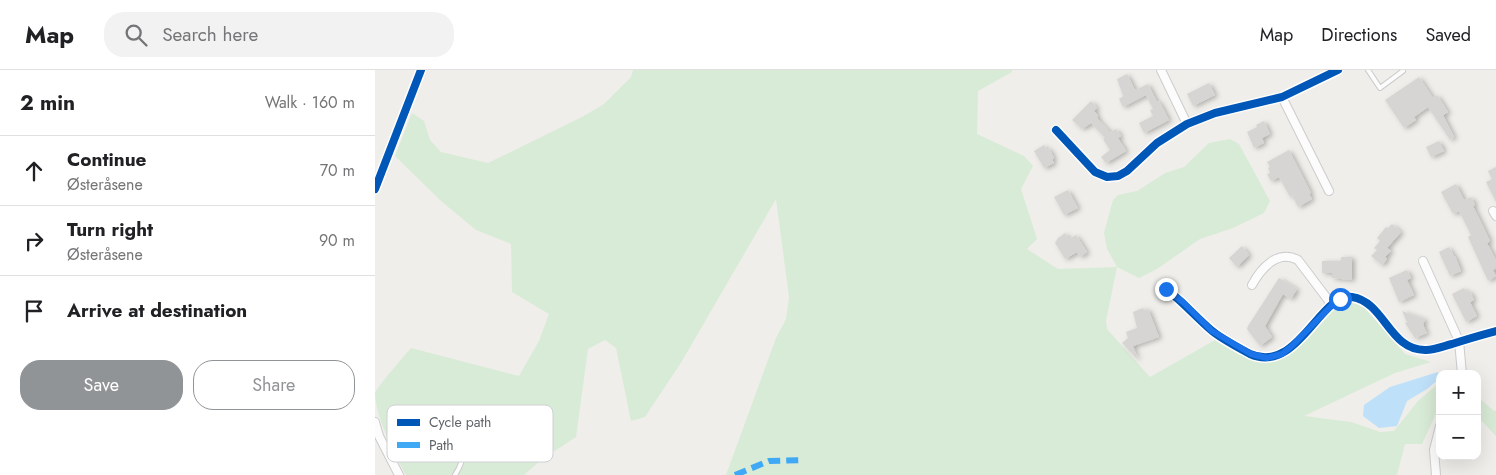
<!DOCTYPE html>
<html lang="en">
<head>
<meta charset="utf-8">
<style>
  :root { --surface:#fff; --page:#f2f2f2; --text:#202124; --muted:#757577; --line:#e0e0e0; --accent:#919496 }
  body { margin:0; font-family:Jost,sans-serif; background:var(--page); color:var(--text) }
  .controls { position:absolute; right:15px; bottom:15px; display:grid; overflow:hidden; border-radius:10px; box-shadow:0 5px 20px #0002 }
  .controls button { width:45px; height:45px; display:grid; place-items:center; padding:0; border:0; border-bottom:1px solid var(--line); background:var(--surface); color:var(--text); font:25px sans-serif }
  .stop { position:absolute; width:15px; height:15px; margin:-11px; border:4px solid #1a73e8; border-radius:50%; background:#fff }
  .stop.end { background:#1a73e8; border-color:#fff; box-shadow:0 1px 5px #0008 }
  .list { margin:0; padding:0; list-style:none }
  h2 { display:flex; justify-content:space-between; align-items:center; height:65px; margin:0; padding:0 20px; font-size:21px }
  h2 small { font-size:16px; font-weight:400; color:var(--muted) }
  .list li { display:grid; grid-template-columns:32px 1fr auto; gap:15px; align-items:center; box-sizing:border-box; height:70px; padding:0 20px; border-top:1px solid var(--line) }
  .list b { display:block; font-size:19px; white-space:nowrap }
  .list p { margin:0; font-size:16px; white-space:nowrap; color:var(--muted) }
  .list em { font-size:16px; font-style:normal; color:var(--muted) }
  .actions { display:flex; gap:10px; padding:15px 20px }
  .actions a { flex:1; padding:11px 0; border:1px solid var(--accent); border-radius:20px; text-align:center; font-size:18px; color:var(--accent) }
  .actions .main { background:var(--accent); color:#fff }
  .icon { flex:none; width:28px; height:28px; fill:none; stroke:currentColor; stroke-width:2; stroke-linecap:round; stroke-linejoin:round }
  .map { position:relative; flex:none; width:1121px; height:405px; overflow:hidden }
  header { display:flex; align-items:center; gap:30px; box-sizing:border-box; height:70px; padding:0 25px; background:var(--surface); border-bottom:1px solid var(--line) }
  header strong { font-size:24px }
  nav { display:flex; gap:28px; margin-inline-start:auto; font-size:18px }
  .search { width:350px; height:45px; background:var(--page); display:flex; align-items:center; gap:12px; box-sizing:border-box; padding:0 18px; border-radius:20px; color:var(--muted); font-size:19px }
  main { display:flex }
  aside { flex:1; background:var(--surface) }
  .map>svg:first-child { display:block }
</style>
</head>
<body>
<header>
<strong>Map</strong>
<div class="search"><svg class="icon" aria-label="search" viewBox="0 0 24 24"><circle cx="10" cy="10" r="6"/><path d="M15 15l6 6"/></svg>Search here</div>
<nav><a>Map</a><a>Directions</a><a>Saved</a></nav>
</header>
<main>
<aside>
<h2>2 min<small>Walk · 160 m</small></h2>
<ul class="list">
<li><svg class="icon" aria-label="ahead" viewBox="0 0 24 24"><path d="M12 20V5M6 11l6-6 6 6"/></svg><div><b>Continue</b><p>Østeråsene</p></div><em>70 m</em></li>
<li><svg class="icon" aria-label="right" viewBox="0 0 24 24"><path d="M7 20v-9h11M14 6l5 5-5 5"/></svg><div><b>Turn right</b><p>Østeråsene</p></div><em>90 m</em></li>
<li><svg class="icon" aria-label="arrive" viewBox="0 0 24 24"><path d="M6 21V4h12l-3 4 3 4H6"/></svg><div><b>Arrive at destination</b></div></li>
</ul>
<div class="actions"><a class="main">Save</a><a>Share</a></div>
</aside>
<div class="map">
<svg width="1121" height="405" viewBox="0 0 1121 405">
  <defs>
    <filter id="shadow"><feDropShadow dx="3" dy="1.5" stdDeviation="2.5" flood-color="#0004"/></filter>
  </defs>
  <rect width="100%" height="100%" fill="#efeeea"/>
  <path fill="#d8ebd6" d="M 258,0 L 637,0 L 637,2 L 603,21 L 602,64 L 649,86 L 658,96 L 646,119 L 662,169 L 652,179 L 683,199 L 742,197 L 732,179 L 729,163 L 738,130 L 743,125 L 762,121 L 790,103 L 809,97 L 834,73 L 855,69 L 864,74 L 895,131 L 889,143 L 858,158 L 825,169 L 782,199 L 764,208 L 742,197 L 731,251 L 732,259 L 775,307 L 842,269 C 852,275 862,282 872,287 C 912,305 938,261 962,236 C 971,231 977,233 987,235 L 1030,284 L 1056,292 L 1020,303 L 929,346 L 976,352 L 1005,362 L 1019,361 L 1043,331 L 1065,312 L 1065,335 L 1047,374 L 1030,374 L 1022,405 L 351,405 L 401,268 L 411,249 L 414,227 L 401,129 L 307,291 L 270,347 L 256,351 L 241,278 L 230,270 L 213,279 L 201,367 L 166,390 L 149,405 L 31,405 C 20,385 0,346 0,323 C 2,317 30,285 36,278 L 144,306 L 164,271 L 174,244 L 137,222 L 136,174 L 101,160 L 66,131 L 20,86 L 37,43 L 49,51 L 55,70 L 66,82 L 113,93 L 207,47 L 229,34 L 256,7 Z
    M 1102,326 L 1119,341 L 1121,340 L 1121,366 L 1102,346 Z"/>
  <path fill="#bfe0f9" d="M 1063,302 L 1065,308 L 1052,319 L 1032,331 L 1022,356 L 1004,358 L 988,346 L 989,335 L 1015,317 Z"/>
  <path fill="#d6d5d3" filter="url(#shadow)" d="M 752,4 L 760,20 L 773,14 L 782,32 L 784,31 L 794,50 L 769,63 L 764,53 L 778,46 L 775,40 L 778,39 L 771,25 L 748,37 L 744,29 L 748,26 L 742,9 Z
    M 1044,7 L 1058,28 L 1062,25 L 1073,42 L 1068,45 L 1079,67 L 1075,70 L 1053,37 L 1039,47 L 1041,50 L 1029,58 L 1010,30 Z
    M 834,13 L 840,25 L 818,36 L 812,24 Z
    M 716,31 L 722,38 L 719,41 L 723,46 L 722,48 L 735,62 L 741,59 L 746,66 L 743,68 L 751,81 L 731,93 L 726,87 L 735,80 L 728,69 L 730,68 L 716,53 L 707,59 L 697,50 Z
    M 889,51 L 895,64 L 887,68 L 889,73 L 879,78 L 872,62 L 882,57 L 881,55 Z
    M 1064,71 L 1069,81 L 1056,87 L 1051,77 Z
    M 669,75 L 672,80 L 674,78 L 679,88 L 677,89 L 679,93 L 669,98 L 659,81 Z
    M 914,80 L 936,123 L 934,124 L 937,129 L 923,137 L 917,125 L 915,127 L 904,107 L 896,111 L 892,104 L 895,103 L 893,98 L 895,97 L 892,92 Z
    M 1121,97 L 1121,132 L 1111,112 L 1117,109 L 1113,101 Z
    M 1081,114 L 1089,130 L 1096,127 L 1100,135 L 1098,136 L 1115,171 L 1112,173 L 1121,190 L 1121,198 L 1118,200 L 1121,206 L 1113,211 L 1093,167 L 1096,165 L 1084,141 L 1078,144 L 1066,122 Z
    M 693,120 L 703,138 L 689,145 L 679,127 Z
    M 1017,154 L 1026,162 L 1012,178 L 1016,181 L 1010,187 L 1012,189 L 1007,195 L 996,186 L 1002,180 L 999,178 L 1005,171 L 1002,168 L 1011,157 L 1013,158 Z
    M 690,163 L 694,169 L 701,165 L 712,182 L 705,187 L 702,182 L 690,189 L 680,173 L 683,168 Z
    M 867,176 L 874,185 L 862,197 L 854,188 Z
    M 1074,177 L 1079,186 L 1080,186 L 1086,201 L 1075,206 L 1064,182 Z
    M 966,187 L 977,187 L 977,210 L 957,208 L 957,203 L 947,203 L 947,191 L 966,191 Z
    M 1032,200 L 1036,208 L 1032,210 L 1039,225 L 1024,232 L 1014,208 Z
    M 904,208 L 922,219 L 916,229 L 908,224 L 890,256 L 897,267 L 885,276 L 872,259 L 873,256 Z
    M 1089,218 L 1091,222 L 1095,221 L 1099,230 L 1095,232 L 1102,246 L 1091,252 L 1077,224 Z
    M 768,238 L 769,240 L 773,239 L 784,267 L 758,276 L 763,290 L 747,273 L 753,268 L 751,262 L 762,258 L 758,242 Z
    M 1027,241 L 1050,249 L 1048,255 L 1052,263 L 1040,268 L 1030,253 L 1032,252 Z"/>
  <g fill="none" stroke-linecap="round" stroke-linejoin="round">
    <g stroke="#cbcccc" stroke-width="6">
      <path id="service" d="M 993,0 L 1005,18 L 1028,1
        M 80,405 C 91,388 89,378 86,359"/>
    </g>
    <g stroke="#cbcccc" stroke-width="10">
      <path id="minor" d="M 786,0 L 812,54
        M 907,27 L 954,121
        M 681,60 L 720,102 L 732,107 L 743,106 L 752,101 L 782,73 L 812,54 L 840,43 L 907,27 L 963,0
        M 0,119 L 46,0
        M 1118,141 L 1121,146
        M 1048,191 L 1084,271 L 1087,304
        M 877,215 C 886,198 903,179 923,190 L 957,235
        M 791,219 C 807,231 820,246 836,260 C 845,268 864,278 875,284 C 923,305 945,222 977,227 C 1010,232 1014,281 1051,280 C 1060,280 1069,276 1077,274 C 1092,269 1106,265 1121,261
        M 0,352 L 4,366 L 24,405
        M 1061,405 L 1059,380 L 1065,356"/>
    </g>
    <use href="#service" stroke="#fdfcfc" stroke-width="4"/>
    <use href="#minor" stroke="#fdfcfc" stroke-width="8"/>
    <path stroke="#3fa9f5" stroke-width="6" stroke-dasharray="12 6" stroke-linecap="butt" d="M 360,405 L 394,391 L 428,390"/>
    <g stroke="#fff" stroke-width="11">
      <path id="cycleway" d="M 681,60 L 720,102 L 732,107 L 743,106 L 752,101 L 782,73 L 812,54 L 840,43 L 907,27 L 963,0
        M 0,119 L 46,0
        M 791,219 C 807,231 820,246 836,260 C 845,268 864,278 875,284 C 923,305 945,222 977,227 C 1010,232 1014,281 1051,280 C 1060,280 1069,276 1077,274 C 1092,269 1106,265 1121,261"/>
    </g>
    <use href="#cycleway" stroke="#0057b8" stroke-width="8"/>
  </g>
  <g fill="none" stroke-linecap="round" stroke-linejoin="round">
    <path stroke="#1a73e8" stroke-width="6" d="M 791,219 L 808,232 L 837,261 L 876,284 L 892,288 L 907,284 L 917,276 L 957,235 L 965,229"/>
  </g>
  <rect x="12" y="335" width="166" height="57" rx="8" fill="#fff" stroke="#cfd0d2" stroke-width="1"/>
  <rect x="22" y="349" width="23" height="7" fill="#0057b8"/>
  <rect x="22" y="372" width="23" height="6" fill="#3fa9f5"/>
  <g font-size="14" fill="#5f6368">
    <text x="54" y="357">Cycle path</text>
    <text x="54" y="380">Path</text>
  </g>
</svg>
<div class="controls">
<button>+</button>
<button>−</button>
</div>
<div class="stop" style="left:965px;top:229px"></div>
<div class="stop end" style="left:791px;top:219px"></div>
</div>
</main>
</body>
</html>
